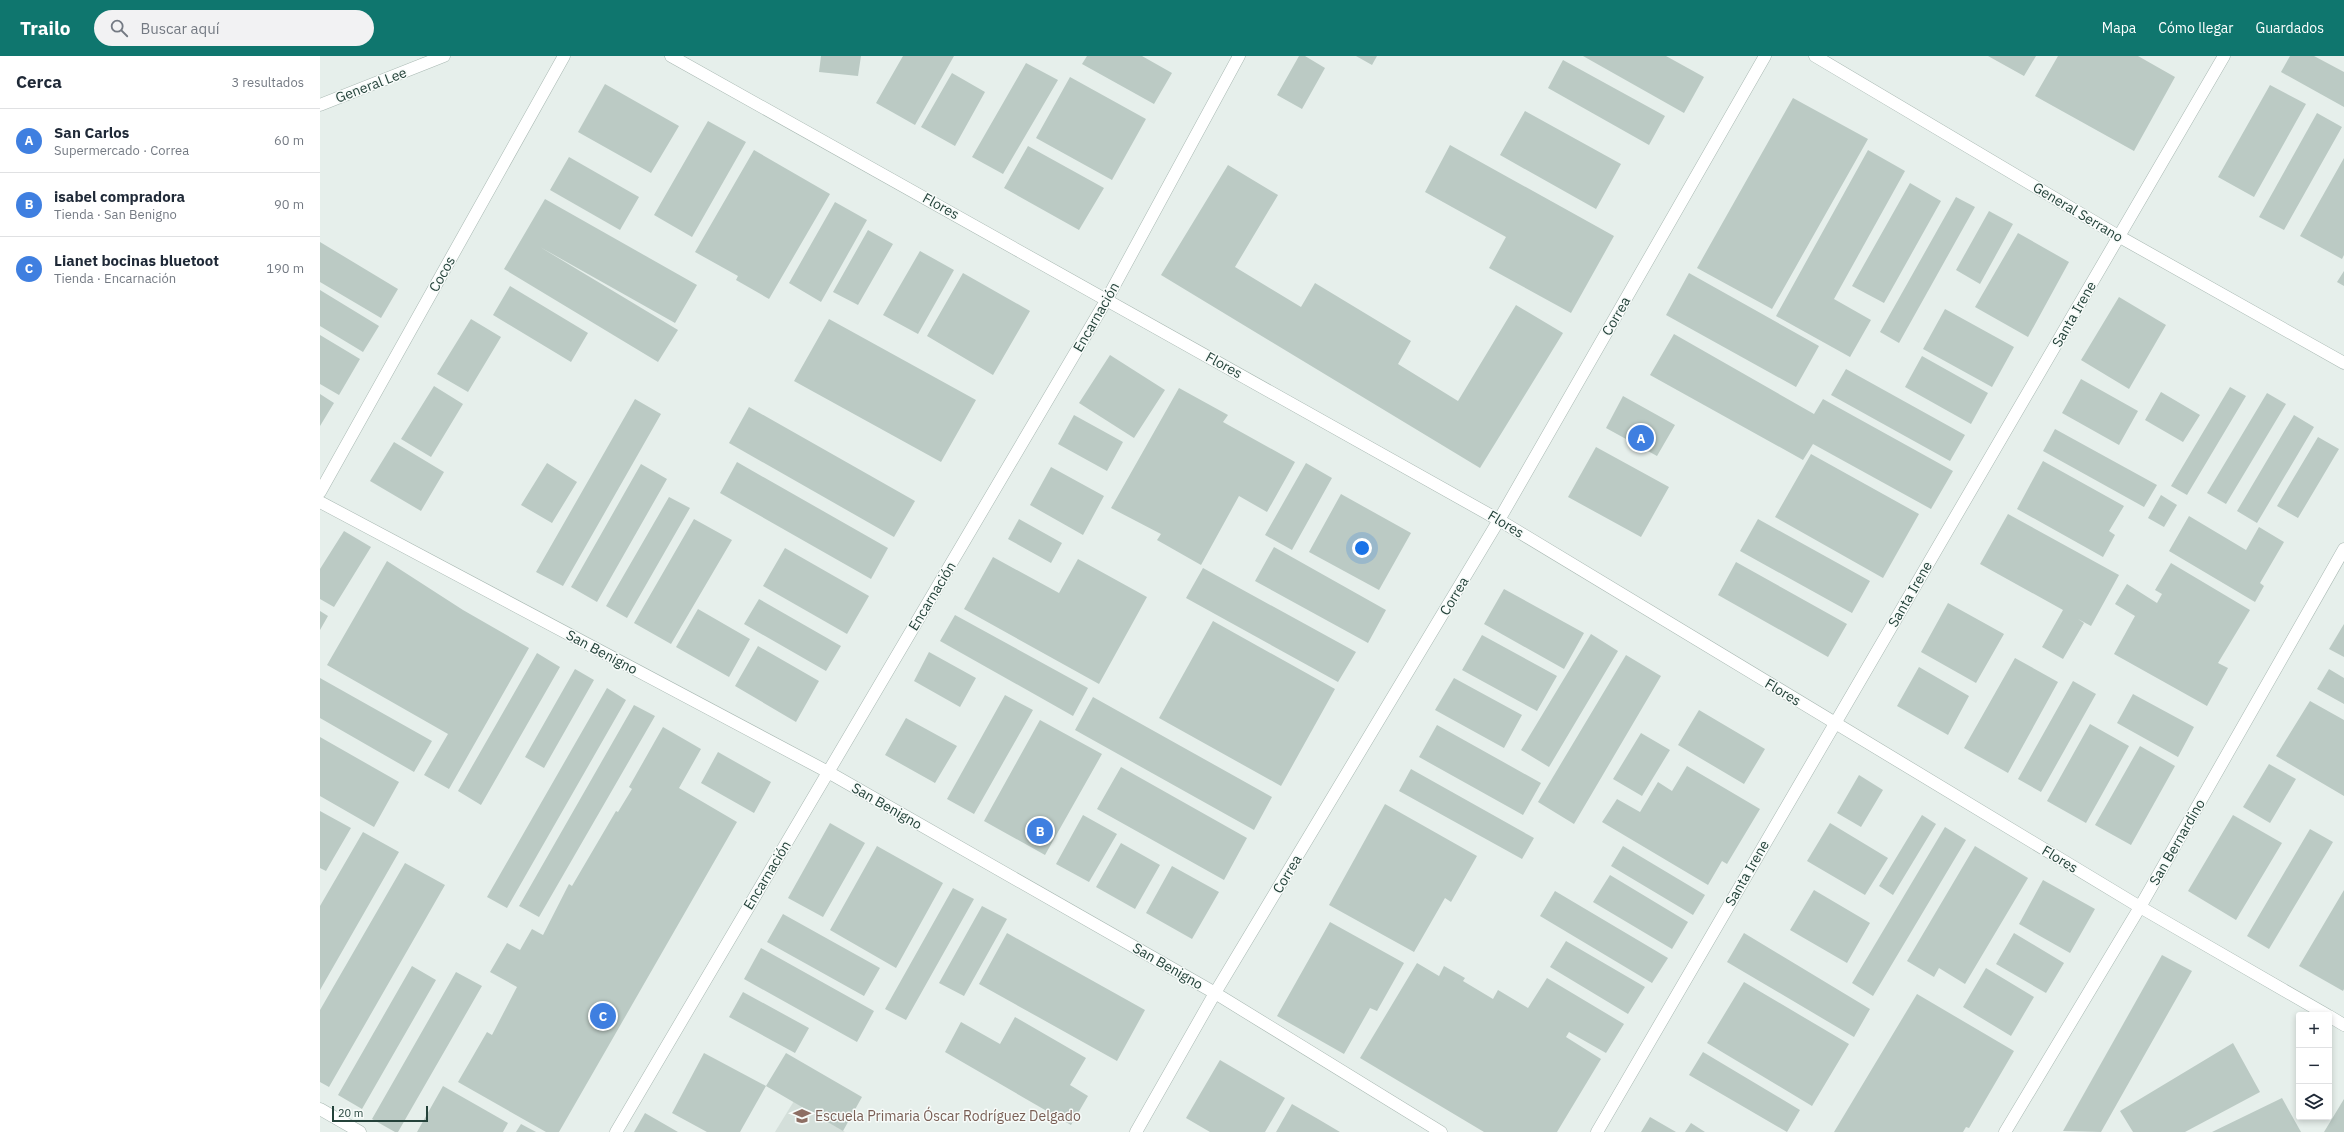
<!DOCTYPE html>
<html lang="es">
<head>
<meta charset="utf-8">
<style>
  :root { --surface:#fff; --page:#f2f2f3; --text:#1f2937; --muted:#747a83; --line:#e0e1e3; --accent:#0f766e }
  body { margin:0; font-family:"IBM Plex Sans",sans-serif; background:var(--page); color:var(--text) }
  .controls { position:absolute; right:12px; bottom:12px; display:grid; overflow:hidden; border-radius:4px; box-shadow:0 2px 6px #0003 }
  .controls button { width:36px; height:36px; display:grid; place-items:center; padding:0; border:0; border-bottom:1px solid var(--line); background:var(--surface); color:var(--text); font:20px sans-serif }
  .scale { position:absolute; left:12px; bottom:10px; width:96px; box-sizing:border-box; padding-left:4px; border:2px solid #24423a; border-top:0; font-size:11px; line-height:14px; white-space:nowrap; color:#24423a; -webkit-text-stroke:3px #f7fbf9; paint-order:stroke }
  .you { position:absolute; left:1042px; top:492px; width:14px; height:14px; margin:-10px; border:3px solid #fff; border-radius:50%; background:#1a73e8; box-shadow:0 0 0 6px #1a73e833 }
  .badge { display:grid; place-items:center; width:26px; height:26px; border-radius:50%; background:var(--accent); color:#fff; font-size:13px; font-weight:700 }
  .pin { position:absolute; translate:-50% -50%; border:2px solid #fff; box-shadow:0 1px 4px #0006 }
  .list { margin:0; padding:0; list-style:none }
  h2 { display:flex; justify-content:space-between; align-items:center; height:52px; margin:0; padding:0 16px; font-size:17px }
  h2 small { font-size:13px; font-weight:400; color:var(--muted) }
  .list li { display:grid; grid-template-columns:26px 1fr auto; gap:12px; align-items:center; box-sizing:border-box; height:64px; padding:0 16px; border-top:1px solid var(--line) }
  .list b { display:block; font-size:15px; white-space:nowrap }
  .list p { margin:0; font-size:13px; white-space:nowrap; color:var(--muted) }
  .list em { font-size:13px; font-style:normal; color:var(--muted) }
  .icon { flex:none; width:22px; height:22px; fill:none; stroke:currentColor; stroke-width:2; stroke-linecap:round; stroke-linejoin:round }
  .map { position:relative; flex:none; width:2024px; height:1076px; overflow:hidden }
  header { display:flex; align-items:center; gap:24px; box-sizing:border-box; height:56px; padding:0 20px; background:var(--accent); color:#fff }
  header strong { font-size:19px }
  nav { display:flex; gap:22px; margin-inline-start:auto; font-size:14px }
  .search { width:280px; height:36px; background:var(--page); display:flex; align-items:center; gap:10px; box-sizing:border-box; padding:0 14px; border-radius:22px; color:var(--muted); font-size:15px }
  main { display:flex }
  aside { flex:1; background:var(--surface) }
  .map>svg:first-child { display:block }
</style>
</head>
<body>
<header>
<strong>Trailo</strong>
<div class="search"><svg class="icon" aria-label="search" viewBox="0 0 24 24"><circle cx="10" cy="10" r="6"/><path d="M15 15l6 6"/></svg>Buscar aquí</div>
<nav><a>Mapa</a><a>Cómo llegar</a><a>Guardados</a></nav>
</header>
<main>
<aside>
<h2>Cerca<small>3 resultados</small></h2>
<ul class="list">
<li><span class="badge" style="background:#3f7fe0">A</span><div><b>San Carlos</b><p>Supermercado · Correa</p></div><em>60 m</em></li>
<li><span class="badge" style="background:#3f7fe0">B</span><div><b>isabel compradora</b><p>Tienda · San Benigno</p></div><em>90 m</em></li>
<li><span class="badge" style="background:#3f7fe0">C</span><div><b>Lianet bocinas bluetoot</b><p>Tienda · Encarnación</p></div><em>190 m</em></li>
</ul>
</aside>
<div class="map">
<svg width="2024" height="1076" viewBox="0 0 2024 1076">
  <rect width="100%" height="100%" fill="#e6efeb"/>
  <path fill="#d4dfda" d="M 474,1045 L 525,1076 L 455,1076 Z"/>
  <path fill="#bbcac4" d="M 501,0 L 541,0 L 538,20 L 499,16 Z
    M 583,0 L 634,0 L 595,69 L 556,47 Z
    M 767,0 L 822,0 L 852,17 L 834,48 L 762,8 Z
    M 979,0 L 985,0 L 1005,12 L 982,53 L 957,39 Z
    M 1036,0 L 1057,0 L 1052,9 Z
    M 1263,0 L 1346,0 L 1384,21 L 1364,57 Z
    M 1668,0 L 1716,0 L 1704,20 Z
    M 1738,0 L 1818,0 L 1855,21 L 1814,95 L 1715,40 Z
    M 1970,0 L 1994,0 L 2024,16 L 2024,51 L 1961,16 Z
    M 1243,4 L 1345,60 L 1329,89 L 1228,32 Z
    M 706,7 L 738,24 L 683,118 L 652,101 Z
    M 632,17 L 665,36 L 635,90 L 601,71 Z
    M 750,21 L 826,63 L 792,124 L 716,82 Z
    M 285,28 L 359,70 L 331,117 L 258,76 Z
    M 1950,29 L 1986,48 L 1934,141 L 1898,121 Z
    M 1473,42 L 1548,83 L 1452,253 L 1377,212 Z
    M 1205,55 L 1301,108 L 1276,153 L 1180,99 Z
    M 1997,57 L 2022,71 L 1964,174 L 1939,161 Z
    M 388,65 L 426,86 L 372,181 L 334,159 Z
    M 1130,89 L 1294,180 L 1251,257 L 1169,212 L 1186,181 L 1105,136 Z
    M 708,90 L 784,132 L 759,174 L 684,132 Z
    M 434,94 L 510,138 L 449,243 L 416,224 L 418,220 L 375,196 Z
    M 1548,94 L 1585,115 L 1514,243 L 1551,264 L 1530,301 L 1456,260 Z
    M 249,101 L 319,141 L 300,174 L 230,134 Z
    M 2024,102 L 2024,199 L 2022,203 L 1980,180 Z
    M 908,109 L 958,139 L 915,211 L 981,251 L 995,227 L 1091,285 L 1078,308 L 1138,345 L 1196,249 L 1243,277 L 1160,412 L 841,219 Z
    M 1590,127 L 1621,145 L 1564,247 L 1532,230 Z
    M 1636,141 L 1655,151 L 1579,287 L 1560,276 Z
    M 225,143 L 377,229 L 355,267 L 220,191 L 358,274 L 338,306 L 184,213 Z
    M 515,146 L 547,164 L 501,246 L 469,227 Z
    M 1669,155 L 1693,168 L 1660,228 L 1636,214 Z
    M 548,174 L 573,188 L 538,249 L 513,236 Z
    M 1698,177 L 1749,206 L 1708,281 L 1655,251 Z
    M 0,186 L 78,233 L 61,262 L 0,226 Z
    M 600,195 L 634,214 L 598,278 L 563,259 Z
    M 2024,215 L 2024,230 L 2017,226 Z
    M 643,217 L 710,255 L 673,319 L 607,280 Z
    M 1369,217 L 1499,290 L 1476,331 L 1346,259 Z
    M 190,230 L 268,277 L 251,306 L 173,259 Z
    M 0,234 L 59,270 L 43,296 L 0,270 Z
    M 1799,241 L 1846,269 L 1809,333 L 1761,304 Z
    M 1625,253 L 1694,291 L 1672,331 L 1603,293 Z
    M 151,263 L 181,281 L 148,336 L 117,318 Z
    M 509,263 L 656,344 L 621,406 L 474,325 Z
    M 1354,278 L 1494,358 L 1503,343 L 1633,415 L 1611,453 L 1493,388 L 1483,404 L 1330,319 Z
    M 0,279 L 40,303 L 19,339 L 0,328 Z
    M 790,299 L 845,334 L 814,382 L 759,347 Z
    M 1602,300 L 1668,337 L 1651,368 L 1585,331 Z
    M 1526,313 L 1645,379 L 1630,405 L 1511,339 Z
    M 1761,323 L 1818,355 L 1799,389 L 1742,357 Z
    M 114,330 L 143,348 L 111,401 L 81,383 Z
    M 1910,331 L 1926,340 L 1867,439 L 1851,430 Z
    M 859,332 L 908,359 L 903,366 L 975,406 L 947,456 L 919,440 L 881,509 L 837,484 L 841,478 L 791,452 Z
    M 1841,336 L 1880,359 L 1863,386 L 1825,364 Z
    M 1947,337 L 1966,348 L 1906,448 L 1887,437 Z
    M 0,338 L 14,347 L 0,370 Z
    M 1303,340 L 1355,369 L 1337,400 L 1286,372 Z
    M 315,343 L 341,358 L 243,530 L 216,516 Z
    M 429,351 L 595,445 L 574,481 L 409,387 Z
    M 754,359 L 803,386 L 787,415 L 738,388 Z
    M 1974,359 L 1994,371 L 1937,467 L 1917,455 Z
    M 1735,373 L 1837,429 L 1824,451 L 1723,395 Z
    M 1998,381 L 2019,393 L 1978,462 L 1957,450 Z
    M 74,386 L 124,416 L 101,455 L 50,425 Z
    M 1276,391 L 1349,431 L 1321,481 L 1248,441 Z
    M 1491,398 L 1599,458 L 1563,522 L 1455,461 Z
    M 1723,405 L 1804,450 L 1789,475 L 1795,479 L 1783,501 L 1697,453 Z
    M 417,406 L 568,492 L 551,523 L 400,437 Z
    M 227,407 L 257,426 L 232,467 L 201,449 Z
    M 986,407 L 1012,422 L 972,494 L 945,479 Z
    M 321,408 L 347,423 L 277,546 L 251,531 Z
    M 731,411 L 784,440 L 763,479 L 710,449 Z
    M 1021,438 L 1091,477 L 1059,534 L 989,496 Z
    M 1841,439 L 1857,449 L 1844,471 L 1828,462 Z
    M 349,441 L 370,452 L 307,562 L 286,550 Z
    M 1688,458 L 1799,519 L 1771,570 L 1758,563 L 1764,567 L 1743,603 L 1722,591 L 1743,554 L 1660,508 Z
    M 1869,460 L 1926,494 L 1939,471 L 1964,486 L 1940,527 L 1944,530 L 1935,546 L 1849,495 Z
    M 374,463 L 412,484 L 351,588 L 314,567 Z
    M 699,463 L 742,487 L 731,507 L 688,483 Z
    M 1438,463 L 1550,525 L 1532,557 L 1420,495 Z
    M 24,475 L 51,491 L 14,551 L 0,543 L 0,513 Z
    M 954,491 L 1066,554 L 1048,587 L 935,525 Z
    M 465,492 L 549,540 L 527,578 L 443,530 Z
    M 673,501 L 739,537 L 758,503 L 827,541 L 779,628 L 644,553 Z
    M 67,505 L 143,554 L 209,592 L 129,733 L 104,719 L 128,678 L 7,609 Z
    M 1416,506 L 1527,568 L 1508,601 L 1398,539 Z
    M 1851,507 L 1930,554 L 1898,607 L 1908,612 L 1887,650 L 1794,598 L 1815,560 L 1795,548 L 1807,528 L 1837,547 L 1842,538 L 1835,534 Z
    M 883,512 L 1036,596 L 1018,626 L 866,542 Z
    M 1184,533 L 1264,577 L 1244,613 L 1164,568 Z
    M 439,543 L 521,590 L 506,615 L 424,568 Z
    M 1628,547 L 1684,578 L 1656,627 L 1601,596 Z
    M 378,553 L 430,583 L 409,621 L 356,591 Z
    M 0,555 L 8,560 L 0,574 Z
    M 635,559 L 768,632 L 753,660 L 620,585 Z
    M 893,565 L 1015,633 L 961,730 L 839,662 Z
    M 2024,568 L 2024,601 L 2009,593 Z
    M 1271,578 L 1298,595 L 1229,711 L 1201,694 Z
    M 1162,579 L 1237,620 L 1217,655 L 1142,614 Z
    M 438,590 L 499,625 L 476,666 L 415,630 Z
    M 609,596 L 656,622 L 640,651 L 594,625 Z
    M 217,597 L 240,611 L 161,749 L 138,735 Z
    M 1306,599 L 1341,620 L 1254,768 L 1218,746 Z
    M 1695,602 L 1738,626 L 1688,717 L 1644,692 Z
    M 1599,611 L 1649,640 L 1628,679 L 1577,650 Z
    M 255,613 L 274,624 L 224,712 L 205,701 Z
    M 2009,613 L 2024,622 L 2024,648 L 1997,633 Z
    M 0,622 L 112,685 L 94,716 L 0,662 Z
    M 1134,622 L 1202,659 L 1184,692 L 1115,654 Z
    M 1753,625 L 1776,638 L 1721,736 L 1698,723 Z
    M 287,632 L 306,644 L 187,852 L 167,841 Z
    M 1813,638 L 1874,671 L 1858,701 L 1797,667 Z
    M 685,639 L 713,654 L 654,758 L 627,743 Z
    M 773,641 L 952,741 L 934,774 L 755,674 Z
    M 1990,645 L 2024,664 L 2024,740 L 1956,700 Z
    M 314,649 L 335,660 L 219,861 L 199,850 Z
    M 1379,654 L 1445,693 L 1424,728 L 1358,689 Z
    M 586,662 L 637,690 L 615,727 L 565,699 Z
    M 720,664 L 782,698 L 725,799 L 664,765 Z
    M 1770,668 L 1809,690 L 1766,767 L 1727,745 Z
    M 1117,669 L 1221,727 L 1203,759 L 1099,701 Z
    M 343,671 L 381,693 L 359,732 L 417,766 L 239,1076 L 226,1076 L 138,1026 L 167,976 L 172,979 L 197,931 L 170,916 L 187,887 L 200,894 L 212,873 L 223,879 L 249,828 L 252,830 L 296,755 L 298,756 L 312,733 L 309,731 Z
    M 1321,677 L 1350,694 L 1322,740 L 1293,723 Z
    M 0,681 L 79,726 L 54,771 L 0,740 Z
    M 1820,690 L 1855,710 L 1811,789 L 1775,769 Z
    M 398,696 L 451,726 L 434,757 L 381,727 Z
    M 1949,708 L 1976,723 L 1950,767 L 1923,751 Z
    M 1367,710 L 1440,753 L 1407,808 L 1402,805 L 1388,829 L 1282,766 L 1297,743 L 1320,756 L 1338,726 L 1352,735 Z
    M 801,711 L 927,782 L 904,824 L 777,753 Z
    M 1091,713 L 1214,782 L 1202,803 L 1079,735 Z
    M 1539,719 L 1563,734 L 1541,771 L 1517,757 Z
    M 1065,748 L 1157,800 L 1131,846 L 1125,842 L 1094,896 L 1009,849 Z
    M 0,755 L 31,772 L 6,815 L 0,812 Z
    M 763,759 L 797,778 L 769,826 L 736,808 Z
    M 1602,759 L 1616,768 L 1573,839 L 1559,830 Z
    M 1913,759 L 1962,787 L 1916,864 L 1868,835 Z
    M 510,767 L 545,787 L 503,861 L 468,842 Z
    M 1510,767 L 1568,802 L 1545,839 L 1487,805 Z
    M 1625,771 L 1646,784 L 1553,940 L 1532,927 Z
    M 1990,773 L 2013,786 L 1949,893 L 1927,880 Z
    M 43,776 L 79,796 L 0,934 L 0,850 Z
    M 801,787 L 840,809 L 815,853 L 776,831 Z
    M 557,790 L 623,827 L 576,912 L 510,874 Z
    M 1303,790 L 1385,839 L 1373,859 L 1291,810 Z
    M 1655,790 L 1708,822 L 1645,928 L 1619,912 L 1614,921 L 1587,905 Z
    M 85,807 L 125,829 L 9,1031 L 0,1026 L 0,954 Z
    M 852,810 L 899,836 L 872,883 L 826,857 Z
    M 1290,819 L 1368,866 L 1352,893 L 1273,846 Z
    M 1723,824 L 1775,853 L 1750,897 L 1699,868 Z
    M 633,832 L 654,843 L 586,964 L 565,953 Z
    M 1494,834 L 1550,867 L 1527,907 L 1470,874 Z
    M 2024,834 L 2024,933 L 2023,935 L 1979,910 Z
    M 1235,835 L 1348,902 L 1332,927 L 1220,860 Z
    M 662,850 L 687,863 L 644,940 L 619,927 Z
    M 463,858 L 560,912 L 544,940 L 447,886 Z
    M 1010,866 L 1084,907 L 1057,955 L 1050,952 L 1024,998 L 957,960 Z
    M 687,877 L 825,954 L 797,1005 L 659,928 Z
    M 1424,877 L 1550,953 L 1534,981 L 1407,906 Z
    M 1694,877 L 1744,907 L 1726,937 L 1676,908 Z
    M 1246,885 L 1325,931 L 1308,958 L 1230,911 Z
    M 441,892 L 554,955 L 537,986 L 424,923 Z
    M 1842,899 L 1872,915 L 1781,1076 L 1743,1075 Z
    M 1097,907 L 1119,920 L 1124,910 L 1145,922 L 1143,925 L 1173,943 L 1178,934 L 1208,952 L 1227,922 L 1304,968 L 1286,997 L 1249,976 L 1246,981 L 1281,1003 L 1237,1076 L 1164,1076 L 1040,1002 Z
    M 92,910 L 116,924 L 42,1053 L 18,1039 Z
    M 1666,912 L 1714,941 L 1691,980 L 1643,951 Z
    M 136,916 L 162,930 L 78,1076 L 75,1076 L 52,1063 Z
    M 1424,926 L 1529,988 L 1492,1050 L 1387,987 Z
    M 423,936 L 489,972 L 475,997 L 409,961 Z
    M 1597,938 L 1694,995 L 1649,1072 L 1646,1071 L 1643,1076 L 1514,1076 Z
    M 695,961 L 766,1002 L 750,1029 L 768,1040 L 751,1069 L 625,996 L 641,966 L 680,988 Z
    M 1913,987 L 1940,1036 L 1865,1076 L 1813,1076 L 1800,1055 Z
    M 1383,996 L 1480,1054 L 1467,1076 L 1369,1019 Z
    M 384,997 L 446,1030 L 420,1076 L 387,1076 L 352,1057 Z
    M 466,997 L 542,1041 L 523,1075 L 446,1030 Z
    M 900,1004 L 965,1042 L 945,1076 L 890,1076 L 866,1062 Z
    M 123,1030 L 188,1067 L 183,1076 L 97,1076 Z
    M 1962,1042 L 1981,1076 L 1892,1076 Z
    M 2024,1043 L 2024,1076 L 2004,1076 Z
    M 972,1048 L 998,1063 L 1020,1076 L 956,1076 Z
    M 325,1057 L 358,1076 L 314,1076 Z
    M 1330,1061 L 1356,1076 L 1321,1076 Z
    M 1371,1067 L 1385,1076 L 1365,1076 Z
    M 201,1068 L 216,1076 L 196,1076 Z"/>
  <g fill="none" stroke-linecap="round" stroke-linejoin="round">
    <g stroke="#a8b8b2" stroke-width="13">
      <path id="minor" d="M 351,0 L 1179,464 L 1820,851 L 2007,959
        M 1495,0 L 1800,181 L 2024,307
        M 0,49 L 124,0
        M 0,436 L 244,0
        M 0,446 L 508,716 L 895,937 L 1121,1076
        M 2009,960 L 2024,969
        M 0,1053 L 40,1076
        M 296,1076 L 787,243 L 919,0
        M 816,1076 L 895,937 L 1179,464 L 1445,0
        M 1277,1076 L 1904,0
        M 1685,1076 L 1820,851 L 2024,493"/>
    </g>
    <use href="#minor" stroke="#fff" stroke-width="12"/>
  </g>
  <defs>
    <g id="school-bare" transform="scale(1.38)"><path d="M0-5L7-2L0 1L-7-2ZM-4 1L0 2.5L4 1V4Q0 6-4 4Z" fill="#8d6e63" stroke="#f7fbf9" stroke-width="2.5" paint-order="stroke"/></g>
  </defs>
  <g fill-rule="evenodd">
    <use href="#school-bare" x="482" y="1060"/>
  </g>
  <g text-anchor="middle" stroke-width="3" stroke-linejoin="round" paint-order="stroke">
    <g font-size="14" fill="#24423a" stroke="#f7fbf9">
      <text transform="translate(51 29) rotate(-21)" y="5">General Lee</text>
      <text transform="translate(621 150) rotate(29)" y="5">Flores</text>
      <text transform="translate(1758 156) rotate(31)" y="5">General Serrano</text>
      <text transform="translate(122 218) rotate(-61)" y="5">Cocos</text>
      <text transform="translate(1754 258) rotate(-60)" y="5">Santa Irene</text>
      <text transform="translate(1296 260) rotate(-60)" y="5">Correa</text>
      <text transform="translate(776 261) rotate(-60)" y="5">Encarnación</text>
      <text transform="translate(904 309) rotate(29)" y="5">Flores</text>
      <text transform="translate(1186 468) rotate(31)" y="5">Flores</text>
      <text transform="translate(1590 538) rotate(-60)" y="5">Santa Irene</text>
      <text transform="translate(612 540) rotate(-59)" y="5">Encarnación</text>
      <text transform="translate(1134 540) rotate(-59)" y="5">Correa</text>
      <text transform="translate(282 596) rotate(28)" y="5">San Benigno</text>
      <text transform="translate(1463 636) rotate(31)" y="5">Flores</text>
      <text transform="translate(567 750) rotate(30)" y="5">San Benigno</text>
      <text transform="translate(1857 786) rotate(-60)" y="5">San Bernardino</text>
      <text transform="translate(1740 803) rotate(31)" y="5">Flores</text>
      <text transform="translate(1427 817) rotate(-60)" y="5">Santa Irene</text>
      <text transform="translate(967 818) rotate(-59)" y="5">Correa</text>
      <text transform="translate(447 819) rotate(-59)" y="5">Encarnación</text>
      <text transform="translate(848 910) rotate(30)" y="5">San Benigno</text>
    </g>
    <g font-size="14" fill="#785e54" stroke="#f7fbf9" text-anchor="start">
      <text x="495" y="1065">Escuela Primaria Óscar Rodríguez Delgado</text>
    </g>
  </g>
</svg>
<div class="controls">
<button>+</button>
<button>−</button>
<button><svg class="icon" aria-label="layers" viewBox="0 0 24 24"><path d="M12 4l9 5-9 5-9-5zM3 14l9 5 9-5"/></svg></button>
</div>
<div class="scale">20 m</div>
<div class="you"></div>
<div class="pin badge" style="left:1321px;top:382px;background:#3f7fe0">A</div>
<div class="pin badge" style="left:720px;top:775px;background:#3f7fe0">B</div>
<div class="pin badge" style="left:283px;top:960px;background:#3f7fe0">C</div>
</div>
</main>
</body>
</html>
